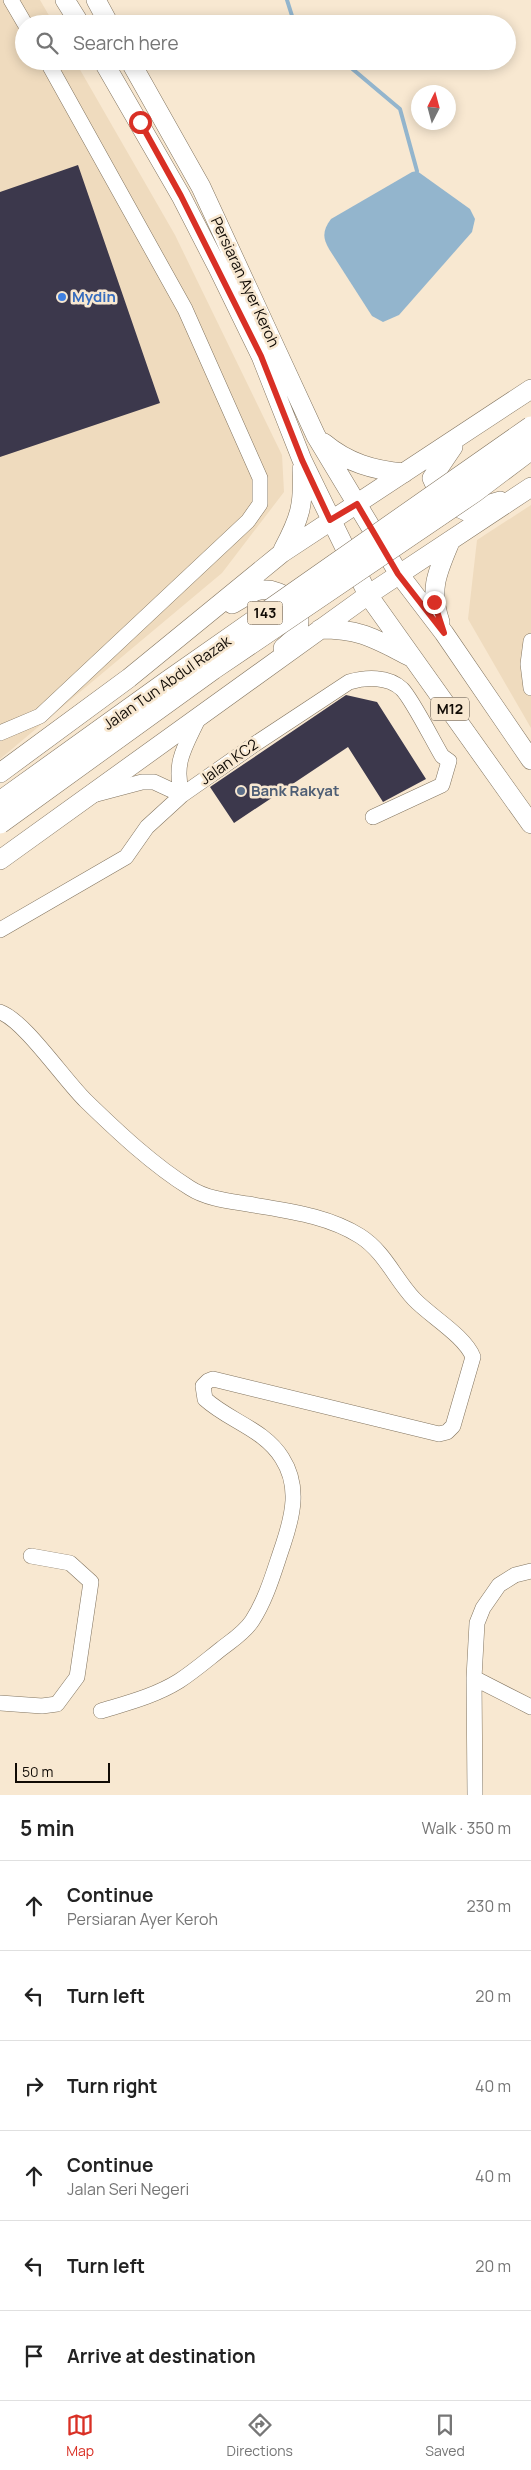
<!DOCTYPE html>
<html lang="en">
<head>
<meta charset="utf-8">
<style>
  :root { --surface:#fff; --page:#f6f6f6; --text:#222; --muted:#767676; --line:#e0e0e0; --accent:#d93025 }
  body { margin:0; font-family:Manrope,sans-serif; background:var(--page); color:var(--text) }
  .compass { position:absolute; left:411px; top:85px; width:45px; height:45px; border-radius:50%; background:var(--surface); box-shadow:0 2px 12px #0003; rotate:6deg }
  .scale { position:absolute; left:15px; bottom:12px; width:95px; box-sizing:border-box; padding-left:5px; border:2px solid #110b05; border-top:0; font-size:14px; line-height:18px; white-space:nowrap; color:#110b05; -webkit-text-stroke:4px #f8e8d1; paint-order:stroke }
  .stop { position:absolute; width:15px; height:15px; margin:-11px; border:4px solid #d93025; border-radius:50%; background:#fff }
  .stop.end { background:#d93025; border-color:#fff; box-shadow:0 1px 5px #0008 }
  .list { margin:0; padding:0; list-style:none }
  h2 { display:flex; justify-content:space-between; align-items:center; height:65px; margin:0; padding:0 20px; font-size:21px }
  h2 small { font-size:16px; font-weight:400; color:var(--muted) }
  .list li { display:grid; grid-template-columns:32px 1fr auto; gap:15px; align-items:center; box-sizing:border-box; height:90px; padding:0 20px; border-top:1px solid var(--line) }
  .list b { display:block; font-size:19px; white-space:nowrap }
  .list p { margin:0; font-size:16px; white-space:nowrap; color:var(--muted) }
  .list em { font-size:16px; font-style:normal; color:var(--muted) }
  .icon { flex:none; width:28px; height:28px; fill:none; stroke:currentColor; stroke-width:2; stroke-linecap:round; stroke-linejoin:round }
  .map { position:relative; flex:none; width:531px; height:1795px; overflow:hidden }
  .search { position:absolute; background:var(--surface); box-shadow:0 2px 12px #0003; left:15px; right:15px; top:15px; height:55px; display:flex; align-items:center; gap:12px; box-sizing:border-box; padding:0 18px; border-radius:28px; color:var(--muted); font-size:19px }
  .sheet { height:605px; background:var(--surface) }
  nav { display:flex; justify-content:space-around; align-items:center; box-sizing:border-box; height:70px; border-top:1px solid var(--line); background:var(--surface); font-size:14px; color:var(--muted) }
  nav a { display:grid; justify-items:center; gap:2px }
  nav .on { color:var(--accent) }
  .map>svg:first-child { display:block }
</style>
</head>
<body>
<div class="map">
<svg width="531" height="1795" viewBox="0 0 531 1795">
  <rect width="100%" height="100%" fill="#f8e8d1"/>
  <path fill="#efdbbe" d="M 0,0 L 40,0 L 54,24 L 24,24 L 24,61 L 75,61 L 175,235 L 282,455 L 284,492 L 222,573 L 0,759 Z
    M 531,505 L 531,728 L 468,619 L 477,540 Z"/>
  <path fill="#93b5cd" d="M 417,171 L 470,209 L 475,219 L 472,232 L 399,315 L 383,322 L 372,316 L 329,249 C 322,237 323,230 331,219 L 412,172 Z"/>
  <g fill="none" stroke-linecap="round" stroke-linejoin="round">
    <path stroke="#93b5cd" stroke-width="4" d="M 287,0 L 293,19 L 299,24
      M 343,61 L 400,109 L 417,171"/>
  </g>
  <path fill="#3c384c" d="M 78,165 L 160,403 L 0,457 L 0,192 Z
    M 346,695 L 377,702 L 426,779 L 383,802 L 348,747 L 234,823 L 210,787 Z"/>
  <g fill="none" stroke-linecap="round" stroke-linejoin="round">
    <g stroke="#82745f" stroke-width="16">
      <path id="minor" d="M 11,0 L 25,24
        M 531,641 L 528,664 L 531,688
        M 0,733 L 40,716 L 248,521 L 260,504 L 260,478 L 185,309 L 47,61
        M 93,795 L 142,782 L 154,782 L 182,795
        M 182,795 C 173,762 185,747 199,717
        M 0,930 L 126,857 L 147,827 L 182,795 L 255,744 L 349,682 C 366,677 388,676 402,689 C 412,699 433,741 442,756 L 449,761 L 442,785 L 373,817
        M 0,1012 C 24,1020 65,1081 86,1101 C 118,1132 153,1165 190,1188 C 207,1199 229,1201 248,1204 C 287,1211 326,1215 360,1236 C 385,1252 395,1279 414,1299 C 430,1316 465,1336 473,1357 L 453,1426 L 447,1432 L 439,1434 L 213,1379 L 208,1381 L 203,1386 L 205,1399 C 229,1421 264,1429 282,1458 C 300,1486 293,1515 283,1545 C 274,1571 267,1598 252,1621 C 244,1633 231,1641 221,1649 C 207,1660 193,1672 179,1681 C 155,1696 127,1703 101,1711
        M 474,1678 L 531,1707
        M 0,1703 L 42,1706 L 57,1704 L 77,1677 L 91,1582 L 70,1563 L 31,1556
        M 475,1795 L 474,1678 L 477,1623 L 483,1608 L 499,1585 L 515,1575 L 531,1571"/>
    </g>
    <g stroke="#82745f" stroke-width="20">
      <path id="major" d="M 65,0 L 80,24
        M 96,0 L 109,24
        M 103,61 L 181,196 L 218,268 L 261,356 L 302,460 L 368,595 L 531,824
        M 130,61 L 201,187 L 316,436 L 399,574 L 444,633 L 531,760
        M 324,443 C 348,463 373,470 404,473
        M 453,447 L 432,478 L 442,500 L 466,511 L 500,501
        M 283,550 C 300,518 304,505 302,469
        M 232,604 C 240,600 252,591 260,590 C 286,588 307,609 296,634 C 294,640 287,644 283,648
        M 440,622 C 429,589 437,573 450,542
        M 320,629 C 362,629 375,639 411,657
        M 0,773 L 129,678 L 282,553 L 531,389
        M 0,860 L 368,595 L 531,487"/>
    </g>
    <use href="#minor" stroke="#fff" stroke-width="15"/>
    <use href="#major" stroke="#fff" stroke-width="19"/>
    <g stroke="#82745f" stroke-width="22" stroke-linecap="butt">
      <path id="highway-bridge" d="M 0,802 L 167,682 L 531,427
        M 0,823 L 213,669 L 474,492 L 531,449"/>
    </g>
    <use href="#highway-bridge" stroke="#fff" stroke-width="21"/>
  </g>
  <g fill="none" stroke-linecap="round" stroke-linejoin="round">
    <path stroke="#d93025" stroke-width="6" d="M 140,122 L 181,196 L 261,356 L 302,460 L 330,520 L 357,504 L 398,574 L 444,633 L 434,602"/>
  </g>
  <circle fill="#3f7fe0" stroke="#f8e8d1" stroke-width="2" cx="62" cy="297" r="5"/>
  <circle fill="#5c6f8a" stroke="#f8e8d1" stroke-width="2" cx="241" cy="791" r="5"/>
  <g text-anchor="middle" stroke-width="5" stroke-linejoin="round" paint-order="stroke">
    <g fill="#f8e8d1" stroke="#564d42" stroke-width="1">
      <rect x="247.5" y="601.5" width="35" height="23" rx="4"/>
      <rect x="431" y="697.5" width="38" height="23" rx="4"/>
    </g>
    <g font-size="14" font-weight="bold" fill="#110b05">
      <text x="265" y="618">143</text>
      <text x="450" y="714">M12</text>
    </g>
    <g font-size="15" fill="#110b05" stroke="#f8e8d1">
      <text transform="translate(245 282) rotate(65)" y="5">Persiaran Ayer Keroh</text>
      <text transform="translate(167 683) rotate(-35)" y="5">Jalan Tun Abdul Razak</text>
      <text transform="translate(229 762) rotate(-35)" y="5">Jalan KC2</text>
    </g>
    <g font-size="15" font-weight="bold" fill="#366cbe" stroke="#f8e8d1" text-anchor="start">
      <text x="72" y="302">Mydin</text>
    </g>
    <g font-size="15" font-weight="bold" fill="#4e5e75" stroke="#f8e8d1" text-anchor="start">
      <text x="251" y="796">Bank Rakyat</text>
    </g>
  </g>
</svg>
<svg class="compass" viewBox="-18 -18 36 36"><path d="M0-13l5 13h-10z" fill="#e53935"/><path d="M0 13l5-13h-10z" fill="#767676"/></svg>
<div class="scale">50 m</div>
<div class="stop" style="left:140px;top:122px"></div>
<div class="stop end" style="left:434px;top:602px"></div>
<div class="search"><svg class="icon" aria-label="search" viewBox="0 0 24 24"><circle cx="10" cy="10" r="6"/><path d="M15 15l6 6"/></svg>Search here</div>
</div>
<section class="sheet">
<h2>5 min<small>Walk · 350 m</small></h2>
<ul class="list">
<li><svg class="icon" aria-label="ahead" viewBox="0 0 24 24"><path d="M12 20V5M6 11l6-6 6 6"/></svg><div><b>Continue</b><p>Persiaran Ayer Keroh</p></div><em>230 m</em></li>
<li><svg class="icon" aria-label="left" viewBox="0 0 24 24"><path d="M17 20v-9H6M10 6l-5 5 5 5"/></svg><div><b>Turn left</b></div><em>20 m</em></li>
<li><svg class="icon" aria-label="right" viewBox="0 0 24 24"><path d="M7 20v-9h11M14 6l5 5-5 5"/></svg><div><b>Turn right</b></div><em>40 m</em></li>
<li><svg class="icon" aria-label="ahead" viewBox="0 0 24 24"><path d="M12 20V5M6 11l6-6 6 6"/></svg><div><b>Continue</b><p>Jalan Seri Negeri</p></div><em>40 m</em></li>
<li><svg class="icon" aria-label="left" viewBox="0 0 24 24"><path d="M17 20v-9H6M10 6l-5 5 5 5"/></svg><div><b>Turn left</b></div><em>20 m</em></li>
<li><svg class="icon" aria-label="arrive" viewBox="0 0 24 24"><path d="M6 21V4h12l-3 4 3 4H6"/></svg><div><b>Arrive at destination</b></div></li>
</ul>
</section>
<nav>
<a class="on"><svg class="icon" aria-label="map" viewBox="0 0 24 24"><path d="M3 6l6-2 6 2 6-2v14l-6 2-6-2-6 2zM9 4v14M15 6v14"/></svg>Map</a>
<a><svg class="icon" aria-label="directions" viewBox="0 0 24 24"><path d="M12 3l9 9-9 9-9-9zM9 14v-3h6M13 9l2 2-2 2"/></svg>Directions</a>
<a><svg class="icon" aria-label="saved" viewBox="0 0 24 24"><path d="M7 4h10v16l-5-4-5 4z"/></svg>Saved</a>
</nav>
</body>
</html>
